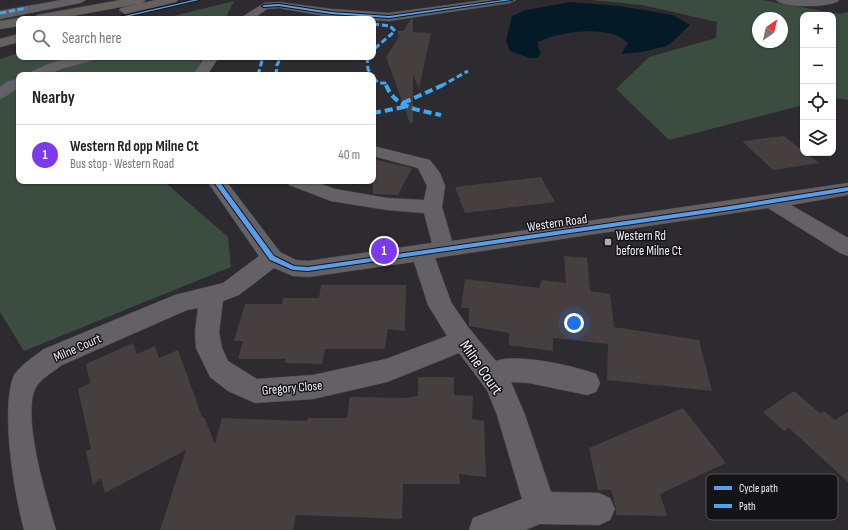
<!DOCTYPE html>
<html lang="en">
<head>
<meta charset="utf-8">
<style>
  :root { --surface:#fff; --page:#f6f6f6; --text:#222; --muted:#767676; --line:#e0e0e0; --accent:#7c3aed }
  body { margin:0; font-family:"Sofia Sans Condensed",sans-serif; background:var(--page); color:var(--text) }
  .controls { position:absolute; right:12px; top:12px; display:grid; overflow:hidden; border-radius:8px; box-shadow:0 1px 3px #0004 }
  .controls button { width:36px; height:36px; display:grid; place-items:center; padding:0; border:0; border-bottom:1px solid var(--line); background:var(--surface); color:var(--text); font:20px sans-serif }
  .compass { position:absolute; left:752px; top:12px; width:36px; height:36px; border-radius:50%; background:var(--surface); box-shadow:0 1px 3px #0004; rotate:34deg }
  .you { position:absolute; left:574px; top:323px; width:14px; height:14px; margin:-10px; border:3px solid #fff; border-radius:50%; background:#1a73e8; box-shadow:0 0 0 6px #1a73e833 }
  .badge { display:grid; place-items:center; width:26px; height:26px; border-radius:50%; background:var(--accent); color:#fff; font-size:13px; font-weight:700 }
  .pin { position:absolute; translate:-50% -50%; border:2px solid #fff; box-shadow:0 1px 4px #0006 }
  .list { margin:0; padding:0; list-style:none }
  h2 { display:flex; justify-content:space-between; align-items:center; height:52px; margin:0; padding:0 16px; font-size:17px }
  h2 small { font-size:13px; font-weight:400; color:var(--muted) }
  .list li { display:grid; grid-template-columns:26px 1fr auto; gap:12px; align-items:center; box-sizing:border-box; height:60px; padding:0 16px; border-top:1px solid var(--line) }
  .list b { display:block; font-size:15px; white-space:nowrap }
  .list p { margin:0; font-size:13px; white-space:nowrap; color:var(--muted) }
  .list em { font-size:13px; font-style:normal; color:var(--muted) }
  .icon { flex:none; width:22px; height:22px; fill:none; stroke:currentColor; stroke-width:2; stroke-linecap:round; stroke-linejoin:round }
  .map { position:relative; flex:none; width:848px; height:530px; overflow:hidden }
  .search { position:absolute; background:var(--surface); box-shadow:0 1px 3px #0004; left:16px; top:16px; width:360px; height:44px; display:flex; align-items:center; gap:10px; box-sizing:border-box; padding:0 14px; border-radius:8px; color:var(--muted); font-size:15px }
  .panel { position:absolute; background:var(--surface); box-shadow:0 1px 3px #0004; left:16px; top:72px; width:360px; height:112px; border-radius:8px }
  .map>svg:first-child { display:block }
</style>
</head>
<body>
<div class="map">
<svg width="848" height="530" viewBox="0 0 848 530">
  <rect width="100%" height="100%" fill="#2d2b30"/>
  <path fill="#3b4c40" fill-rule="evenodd" d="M 592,0 L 762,0 L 840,14 L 848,12 L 848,100 L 833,98 L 833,15 L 803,15 L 803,105 L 669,140 L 616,89 L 649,57 L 716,38 L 717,22 L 642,5 ZM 758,18 L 782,18 L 782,42 L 758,42 Z
    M 234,1 L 225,19 L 161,19 Z
    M 19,53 L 19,57 L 203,57 L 193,75 L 19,75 L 19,181 L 160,181 L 167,184 L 228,237 L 231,267 L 24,351 L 0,312 L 0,59 Z"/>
  <path fill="#051a27" d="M 570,2 L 619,6 L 673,15 L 690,25 L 670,44 L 663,47 L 642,52 L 621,54 L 628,43 C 611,24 559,31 538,42 L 538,47 L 541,53 L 537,58 L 530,58 L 510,51 L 506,41 L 512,16 L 526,10 Z"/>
  <path fill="#453f40" d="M 411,19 L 413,19 L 413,32 L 431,33 L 419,89 L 413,74 L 413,122 L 410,123 L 386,57 L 399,37 L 397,31 L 403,31 Z
    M 784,136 L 803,151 L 803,153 L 806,153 L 819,163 L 773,170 L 742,141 Z
    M 373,159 L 412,168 L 398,195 L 373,194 Z
    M 541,177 L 555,202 L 465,213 L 455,187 Z
    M 564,256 L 587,258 L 590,291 L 610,294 L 614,327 L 699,340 L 712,391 L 607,380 L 608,344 L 553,338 L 553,351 L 509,345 L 509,333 L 469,326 L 469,308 L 461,308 L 465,279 L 539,288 L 542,280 L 566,283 Z
    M 321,285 L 406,285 L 405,331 L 388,329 L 385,349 L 325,349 L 322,364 L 285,363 L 286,359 L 238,359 L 243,341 L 234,341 L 245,304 L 282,304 L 283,298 L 319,298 Z
    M 133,343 L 137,354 L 155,346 L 159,358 L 178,350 L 202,417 L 204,417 L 215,444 L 222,418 L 307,421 L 308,418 L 347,418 L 350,397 L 405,398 L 418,396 L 418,377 L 454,377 L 454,395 L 473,396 L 472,419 L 484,421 L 486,477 L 459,474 L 460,484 L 403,484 L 402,519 L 296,515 L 293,530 L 160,530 L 186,450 L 105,493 L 101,478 L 93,485 L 86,451 L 91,449 L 78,389 L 90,383 L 86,364 Z
    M 794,391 L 821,414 L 824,411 L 835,420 L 848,412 L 848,482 L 789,428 L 784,431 L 763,412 Z
    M 683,408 L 726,463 L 660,494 L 667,516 L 616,515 L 616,508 L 611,490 L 598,490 L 589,448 Z"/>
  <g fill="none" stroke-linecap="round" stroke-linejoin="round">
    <g stroke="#4a494d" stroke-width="1">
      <path id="minor" d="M 62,0 L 86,0 L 80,3 L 0,19 L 0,11 Z
        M 485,0 L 516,0 L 510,3 L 389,21 L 331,17 L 279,8 L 267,9 L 253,19 L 239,19 L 264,3 L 279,2 L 331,9 L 389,13 Z
        M 776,0 L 839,0 C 832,8 783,8 776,0 Z
        M 73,57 L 96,57 L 94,60 L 61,69 L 47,75 L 28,75 L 30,72 L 51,63 Z
        M 205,57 L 219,57 L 207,75 L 193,75 Z
        M 19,78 L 19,87 L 5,97 L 0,99 L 0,87 L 6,82 Z
        M 373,146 L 430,160 L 440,173 L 445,186 L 442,207 L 452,241 L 848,183 L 848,195 L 791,205 L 848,238 L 848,256 L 840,253 L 768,208 L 435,258 L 451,302 L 468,327 L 496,361 C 517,353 575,366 596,374 L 600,383 L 596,392 L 587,395 L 529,383 L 511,382 L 525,415 L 551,492 L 599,493 L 610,498 L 615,509 L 610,520 L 599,525 L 540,524 L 525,530 L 469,530 L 473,518 L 522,499 L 497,415 L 487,390 L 459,353 L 387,382 L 313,399 L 255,403 L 228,391 L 210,377 L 196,348 L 195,332 L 198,308 L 187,310 L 62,365 C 53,372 40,379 35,389 C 22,418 47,500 56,530 L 24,530 C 14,492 0,409 14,375 C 22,364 33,357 44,349 L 175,295 L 223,283 L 259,256 L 207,181 L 226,181 L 280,252 L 296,260 L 308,261 L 432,243 L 424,213 L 387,210 L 331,201 L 289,185 L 287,181 L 313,181 L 335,189 L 387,198 L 424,200 L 427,186 L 418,168 L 373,156 ZM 414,262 L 428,305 L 447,336 L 386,359 L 313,375 L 257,379 L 228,361 L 222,348 L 219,332 L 223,301 L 239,295 L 274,268 L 293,276 L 308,277 Z"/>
    </g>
    <g stroke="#4a494d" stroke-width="1">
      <path id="major" d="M 121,0 L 146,0 L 142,3 L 156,0 L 178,0 L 176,2 L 125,14 L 119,10 L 121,8 L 137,4 L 56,19 L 31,19 L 37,15 Z
        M 19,18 L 22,19 L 19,19 L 19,26 L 0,29 L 0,21 Z
        M 19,34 L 19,42 L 0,47 L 0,39 Z"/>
    </g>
    <use href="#minor" fill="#636165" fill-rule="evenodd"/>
    <use href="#major" fill="#64615e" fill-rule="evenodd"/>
    <path stroke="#3fa9f5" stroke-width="3" stroke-dasharray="6 3" stroke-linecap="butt" d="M 0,13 L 27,8
      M 306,19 L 327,19
      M 373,24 L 390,26 L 395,31 L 373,50
      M 367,57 L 368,69 L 371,75
      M 262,58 L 281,58
      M 258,75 L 263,57
      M 276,75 L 277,65 L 281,57
      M 373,78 L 379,83 L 385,83 L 386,86
      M 441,86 L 468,71"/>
    <path stroke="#3fa9f5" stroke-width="4" stroke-dasharray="8 4" stroke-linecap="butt" d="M 386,85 C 395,108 419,110 441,115
      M 373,113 L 404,107 L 403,103 L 443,85"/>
    <g stroke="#141316" stroke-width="2">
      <path id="cycleway" d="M 193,0 L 199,0 L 117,19 L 111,19 Z
        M 503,0 L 512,0 L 389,18 L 331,14 L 279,6 L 264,7 L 262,6 L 264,5 L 279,4 L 331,12 L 389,16 Z
        M 213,181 L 219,181 L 274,256 L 294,266 L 308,267 L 730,206 L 848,187 L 848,191 L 730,210 L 308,271 L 293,270 L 270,260 Z"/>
    </g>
    <use href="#cycleway" fill="#5a9eea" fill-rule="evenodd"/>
  </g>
  <rect fill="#aeadb2" stroke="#141316" stroke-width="1.5" x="604" y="238" width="8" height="8" rx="2"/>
  <g text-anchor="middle" stroke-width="3" stroke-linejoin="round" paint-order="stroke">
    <g font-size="13" fill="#f4f3f8" stroke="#141316">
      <text transform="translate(557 222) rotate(-8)" y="5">Western Road</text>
      <text transform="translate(77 347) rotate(-24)" y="5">Milne Court</text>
      <text transform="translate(292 387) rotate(-5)" y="5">Gregory Close</text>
    </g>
    <g font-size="13" fill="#f4f3f8" stroke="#141316" text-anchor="start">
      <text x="616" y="240">Western Rd<tspan x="616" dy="15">before Milne Ct</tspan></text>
    </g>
    <g font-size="16" fill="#f4f3f8" stroke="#141316">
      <text transform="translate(482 367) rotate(55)" y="6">Milne Court</text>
    </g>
  </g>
  <rect x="706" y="474" width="132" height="46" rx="6" fill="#141316" stroke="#57565a" stroke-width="1"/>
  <rect x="714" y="486" width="18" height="4" fill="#5a9eea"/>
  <rect x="714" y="504" width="18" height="4" fill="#3fa9f5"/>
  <g font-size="11" fill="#f4f3f8">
    <text x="739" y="492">Cycle path</text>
    <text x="739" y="510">Path</text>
  </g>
</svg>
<div class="controls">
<button>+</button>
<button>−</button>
<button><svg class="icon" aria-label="locate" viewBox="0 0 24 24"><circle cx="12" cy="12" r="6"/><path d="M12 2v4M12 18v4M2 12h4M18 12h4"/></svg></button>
<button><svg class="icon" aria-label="layers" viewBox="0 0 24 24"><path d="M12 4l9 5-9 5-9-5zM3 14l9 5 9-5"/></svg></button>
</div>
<svg class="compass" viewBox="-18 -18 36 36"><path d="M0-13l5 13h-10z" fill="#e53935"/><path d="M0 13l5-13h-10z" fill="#767676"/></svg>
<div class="you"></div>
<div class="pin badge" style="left:384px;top:251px">1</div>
<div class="search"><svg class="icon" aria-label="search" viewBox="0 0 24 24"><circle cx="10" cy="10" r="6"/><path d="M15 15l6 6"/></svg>Search here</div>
<section class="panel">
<h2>Nearby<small></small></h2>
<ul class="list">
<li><span class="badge">1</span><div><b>Western Rd opp Milne Ct</b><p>Bus stop · Western Road</p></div><em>40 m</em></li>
</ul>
</section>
</div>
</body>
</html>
